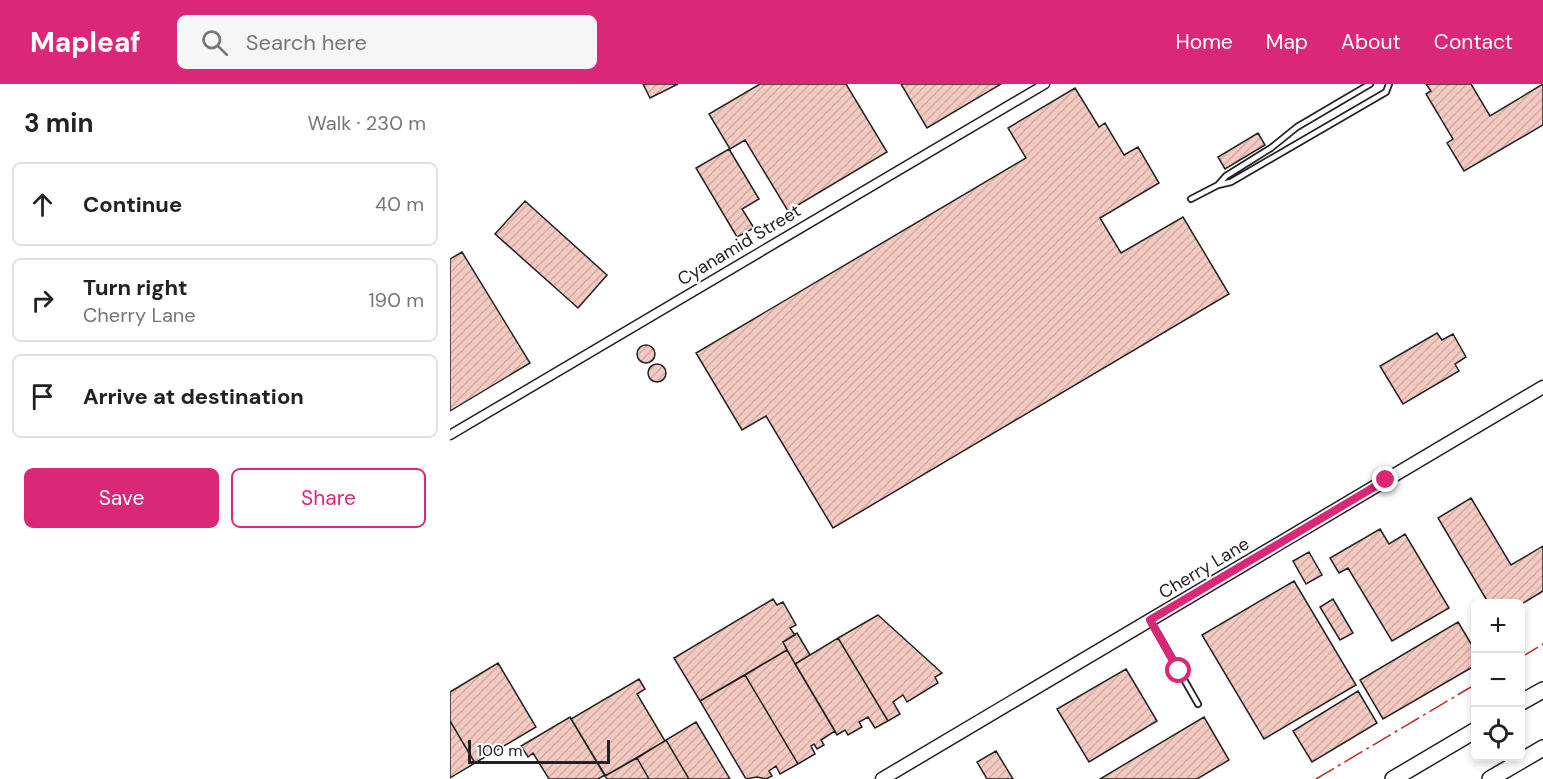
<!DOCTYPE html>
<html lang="en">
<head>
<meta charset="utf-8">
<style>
  :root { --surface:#fff; --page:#f6f6f6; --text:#222; --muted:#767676; --line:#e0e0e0; --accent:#db2777 }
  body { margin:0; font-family:"DM Sans",sans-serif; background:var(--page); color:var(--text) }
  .controls { position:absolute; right:18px; bottom:18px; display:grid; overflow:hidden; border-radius:9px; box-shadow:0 3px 9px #0003 }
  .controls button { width:54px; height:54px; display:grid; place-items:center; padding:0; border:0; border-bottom:2px solid var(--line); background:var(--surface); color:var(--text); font:30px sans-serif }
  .scale { position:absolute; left:18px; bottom:15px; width:142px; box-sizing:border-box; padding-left:6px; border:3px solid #222; border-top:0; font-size:16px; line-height:21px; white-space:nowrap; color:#222; -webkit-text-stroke:4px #fff; paint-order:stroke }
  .stop { position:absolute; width:18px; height:18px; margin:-14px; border:4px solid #db2777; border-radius:50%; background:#fff }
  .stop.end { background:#db2777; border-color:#fff; box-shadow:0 2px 6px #0008 }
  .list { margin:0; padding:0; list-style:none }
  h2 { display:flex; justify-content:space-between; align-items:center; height:78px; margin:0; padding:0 24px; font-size:26px }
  h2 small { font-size:20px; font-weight:400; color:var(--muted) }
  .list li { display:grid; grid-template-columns:39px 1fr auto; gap:18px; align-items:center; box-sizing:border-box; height:84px; margin:0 12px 12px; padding:0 12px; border:2px solid var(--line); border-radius:9px }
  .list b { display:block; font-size:22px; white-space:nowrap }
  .list p { margin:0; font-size:20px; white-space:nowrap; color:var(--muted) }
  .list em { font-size:20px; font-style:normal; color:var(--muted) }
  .actions { display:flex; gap:12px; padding:18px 24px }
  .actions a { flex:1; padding:14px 0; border:2px solid var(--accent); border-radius:9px; text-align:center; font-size:21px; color:var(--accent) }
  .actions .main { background:var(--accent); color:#fff }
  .icon { flex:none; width:33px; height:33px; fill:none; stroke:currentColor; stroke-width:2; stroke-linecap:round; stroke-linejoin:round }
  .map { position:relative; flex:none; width:1093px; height:695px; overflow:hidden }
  header { display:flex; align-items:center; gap:36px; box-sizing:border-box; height:84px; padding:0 30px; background:var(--accent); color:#fff }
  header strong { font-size:28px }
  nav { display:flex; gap:33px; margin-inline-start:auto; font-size:21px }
  .search { width:420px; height:54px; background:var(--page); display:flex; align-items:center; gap:15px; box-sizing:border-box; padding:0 21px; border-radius:9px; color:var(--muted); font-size:22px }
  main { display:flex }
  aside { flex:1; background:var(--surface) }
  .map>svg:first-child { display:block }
</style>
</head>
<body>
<header>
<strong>Mapleaf</strong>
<div class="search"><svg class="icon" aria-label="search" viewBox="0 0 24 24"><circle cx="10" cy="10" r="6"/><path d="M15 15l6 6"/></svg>Search here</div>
<nav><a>Home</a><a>Map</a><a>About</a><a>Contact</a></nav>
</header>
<main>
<aside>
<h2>3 min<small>Walk · 230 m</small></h2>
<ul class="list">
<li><svg class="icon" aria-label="ahead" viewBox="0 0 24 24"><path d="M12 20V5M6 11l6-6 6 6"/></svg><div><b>Continue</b></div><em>40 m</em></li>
<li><svg class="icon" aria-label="right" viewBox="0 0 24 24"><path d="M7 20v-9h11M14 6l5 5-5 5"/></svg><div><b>Turn right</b><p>Cherry Lane</p></div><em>190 m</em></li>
<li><svg class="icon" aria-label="arrive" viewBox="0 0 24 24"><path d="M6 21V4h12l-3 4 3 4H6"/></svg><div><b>Arrive at destination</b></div></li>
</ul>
<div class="actions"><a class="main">Save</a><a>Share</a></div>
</aside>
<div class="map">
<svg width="1093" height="695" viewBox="0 0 1093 695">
  <defs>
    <pattern id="building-hatch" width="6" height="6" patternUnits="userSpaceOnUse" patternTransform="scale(1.5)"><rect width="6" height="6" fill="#f3c9c0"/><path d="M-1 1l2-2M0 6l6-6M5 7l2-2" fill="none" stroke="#d0aca5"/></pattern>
  </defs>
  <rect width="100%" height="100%" fill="#fff"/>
  <path fill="url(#building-hatch)" stroke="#222" stroke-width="1.5" d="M 193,0 L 228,0 L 200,14 Z
    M 310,0 L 396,0 L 437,68 L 338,127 L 295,56 L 280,65 L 259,30 Z
    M 451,0 L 551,0 L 477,44 Z
    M 976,0 L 1021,0 L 1040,32 L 1093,0 L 1093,41 L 1014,87 L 997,59 L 1003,55 L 976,10 L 981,7 Z
    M 625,4 L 649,43 L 655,39 L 674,71 L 688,63 L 709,99 L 650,134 L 671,169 L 733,133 L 779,210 L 383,444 L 316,332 L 292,346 L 246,269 L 576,74 L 558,44 Z
    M 808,49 L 815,61 L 775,85 L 768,73 Z
    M 279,65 L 309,115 L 292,125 L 304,144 L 287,153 L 246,84 Z
    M 75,117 L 157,191 L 128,224 L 45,150 Z
    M 12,168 L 80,279 L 0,327 L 0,175 Z
    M 987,249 L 992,256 L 1003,250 L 1016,273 L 1005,280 L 1009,287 L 953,320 L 930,282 Z
    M187 270a9 9 0 1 1 18 0a9 9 0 1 1-18 0Z
    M198 289a9 9 0 1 1 18 0a9 9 0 1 1-18 0Z
    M 1021,414 L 1061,481 L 1093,462 L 1093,507 L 1070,521 L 1039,520 L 988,434 Z
    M 930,445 L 939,460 L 955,450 L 999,524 L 942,557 L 898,484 L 889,489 L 880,474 Z
    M 859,468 L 872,491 L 856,500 L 843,477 Z
    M 844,497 L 906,601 L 814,655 L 752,551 Z
    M 323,515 L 327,521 L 333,518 L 346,541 L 340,544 L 345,551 L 333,558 L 337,566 L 250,617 L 224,574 Z
    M 883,515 L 903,549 L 890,556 L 870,523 Z
    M 428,531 L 492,589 L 485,593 L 488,599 L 457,618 L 453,611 L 443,618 L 450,630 L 438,637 L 388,554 Z
    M 1008,538 L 1026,568 L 1026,581 L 933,635 L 910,596 Z
    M 347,549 L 360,571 L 345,580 L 333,558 Z
    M 388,554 L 438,637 L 425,644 L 418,633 L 409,638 L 412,643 L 398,651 L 395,646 L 387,651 L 345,580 Z
    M 337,566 L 385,647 L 371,656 L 374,661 L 367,665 L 364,660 L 361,662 L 365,670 L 348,680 L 295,591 Z
    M 48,579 L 86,643 L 25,679 L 0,637 L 0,608 Z
    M 676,585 L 707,637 L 639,678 L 607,625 Z
    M 295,591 L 348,680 L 330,690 L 326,682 L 319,687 L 322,692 L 316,695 L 307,693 L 296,695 L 250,617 Z
    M 189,595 L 195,605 L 187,610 L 215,657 L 155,692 L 121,635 Z
    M 908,607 L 927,639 L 862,678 L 843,647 Z
    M 120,633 L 155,691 L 148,695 L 99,695 L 83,669 L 78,673 L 71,662 Z
    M 754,633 L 779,676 L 747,695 L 650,695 Z
    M 0,637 L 25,679 L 0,694 Z
    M 246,638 L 280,695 L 239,695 L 216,656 Z
    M 216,656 L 239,695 L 199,695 L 187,674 Z
    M 546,667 L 563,695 L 537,695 L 527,678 Z
    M 187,674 L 199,695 L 157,695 L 155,692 Z"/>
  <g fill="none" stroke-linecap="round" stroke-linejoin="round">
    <g stroke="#222" stroke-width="8">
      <path id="lane" d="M 768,101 L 776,92 L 821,64 L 847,43 L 920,0
        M 741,115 L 768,101 L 781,98 L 936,8 L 939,0
        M 700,536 L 748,620"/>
    </g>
    <g stroke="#222" stroke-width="11">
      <path id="street" d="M 0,351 L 595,0"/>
    </g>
    <g stroke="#222" stroke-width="15">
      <path id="secondary" d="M 432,695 L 1093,303"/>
    </g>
    <g stroke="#222" stroke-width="18">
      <path id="highway" d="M 1070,619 L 1093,606
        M 943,695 L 1026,646
        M 1040,695 L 1093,664"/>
    </g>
    <use href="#lane" stroke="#fff" stroke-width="4.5"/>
    <use href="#street" stroke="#fff" stroke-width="8"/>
    <use href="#secondary" stroke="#fff" stroke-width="12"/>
    <use href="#highway" stroke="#fff" stroke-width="15"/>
    <path stroke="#c62828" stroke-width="1.5" stroke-dasharray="21 4.5 3 4.5" stroke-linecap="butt" d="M 1070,574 L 1093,560
      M 866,695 L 1026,600"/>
  </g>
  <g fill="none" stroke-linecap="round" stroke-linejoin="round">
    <path stroke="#db2777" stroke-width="8" d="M 729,587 L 700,536 L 936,396"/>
  </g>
  <g text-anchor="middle" stroke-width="4.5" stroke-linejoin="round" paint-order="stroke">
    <g font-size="18" fill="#222" stroke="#fff">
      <text transform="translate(289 161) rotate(-31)" y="6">Cyanamid Street</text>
      <text transform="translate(754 484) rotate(-31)" y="6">Cherry Lane</text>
    </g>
  </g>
</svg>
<div class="controls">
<button>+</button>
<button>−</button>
<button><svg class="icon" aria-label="locate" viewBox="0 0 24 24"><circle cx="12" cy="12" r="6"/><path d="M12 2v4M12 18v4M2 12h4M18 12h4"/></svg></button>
</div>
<div class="scale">100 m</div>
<div class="stop" style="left:729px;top:587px"></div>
<div class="stop end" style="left:936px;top:396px"></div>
</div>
</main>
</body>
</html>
